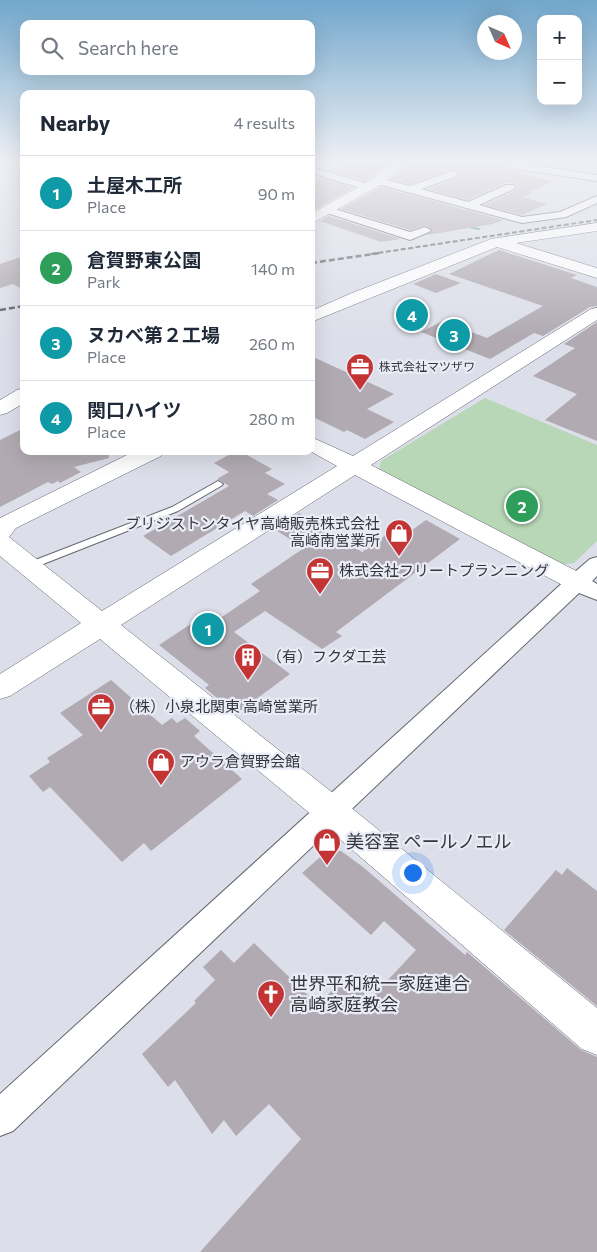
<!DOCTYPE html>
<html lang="en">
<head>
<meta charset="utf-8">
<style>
  :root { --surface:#fff; --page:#f6f6f7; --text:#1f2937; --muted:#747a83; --line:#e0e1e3; --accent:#c33434 }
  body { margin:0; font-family:Commissioner,"Noto Sans JP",sans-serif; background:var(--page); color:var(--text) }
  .controls { position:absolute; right:15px; top:15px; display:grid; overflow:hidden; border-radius:10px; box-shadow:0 5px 20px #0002 }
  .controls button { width:45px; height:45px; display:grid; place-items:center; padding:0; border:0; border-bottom:1px solid var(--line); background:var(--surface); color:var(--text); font:25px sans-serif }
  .compass { position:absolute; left:477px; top:15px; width:45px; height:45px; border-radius:50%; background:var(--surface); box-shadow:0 5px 20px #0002; rotate:135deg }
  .you { position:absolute; left:412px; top:872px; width:18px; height:18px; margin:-12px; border:4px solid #fff; border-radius:50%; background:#1a73e8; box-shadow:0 0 0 8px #1a73e833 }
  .badge { display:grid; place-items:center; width:32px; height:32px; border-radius:50%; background:var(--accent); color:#fff; font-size:16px; font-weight:700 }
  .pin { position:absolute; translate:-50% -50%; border:2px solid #fff; box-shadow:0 1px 5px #0006 }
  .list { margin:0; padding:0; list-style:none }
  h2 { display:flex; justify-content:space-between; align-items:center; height:65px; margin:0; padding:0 20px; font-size:21px }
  h2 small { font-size:16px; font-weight:400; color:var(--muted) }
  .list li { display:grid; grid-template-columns:32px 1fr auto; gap:15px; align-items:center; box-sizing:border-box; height:75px; padding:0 20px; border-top:1px solid var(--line) }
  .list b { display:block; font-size:19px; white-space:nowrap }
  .list p { margin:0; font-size:16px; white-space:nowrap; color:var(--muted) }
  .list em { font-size:16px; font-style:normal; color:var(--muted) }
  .icon { flex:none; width:28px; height:28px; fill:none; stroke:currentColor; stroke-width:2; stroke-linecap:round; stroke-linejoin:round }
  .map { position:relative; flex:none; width:597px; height:1252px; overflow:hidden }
  .search { position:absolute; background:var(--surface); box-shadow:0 5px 20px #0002; left:20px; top:20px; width:295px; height:55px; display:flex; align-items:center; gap:12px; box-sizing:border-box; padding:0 18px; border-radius:10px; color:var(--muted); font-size:19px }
  .panel { position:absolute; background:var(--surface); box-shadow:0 5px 20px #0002; left:20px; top:90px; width:295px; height:365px; border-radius:10px }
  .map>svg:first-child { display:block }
</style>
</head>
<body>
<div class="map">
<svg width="597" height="1252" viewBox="0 0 597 1252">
  <rect width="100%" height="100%" fill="#dcdee9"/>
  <path fill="#b7d7b6" d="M 485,398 L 597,445 L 597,541 L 574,563 L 557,565 L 379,470 L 381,461 Z"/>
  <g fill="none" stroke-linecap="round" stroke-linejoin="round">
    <path fill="#6293a3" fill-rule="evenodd" d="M 463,225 L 479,228 L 481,229 L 479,230 L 464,227 Z"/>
  </g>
  <path fill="#b1aab2" d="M 359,160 L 395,160 L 365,181 L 327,170 L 351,162 L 356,163 Z
    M 414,160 L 470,160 L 479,165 L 504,169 L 553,181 L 529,192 L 533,193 L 523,197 L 547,204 L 522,215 L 484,205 L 515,191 L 517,186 L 514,183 L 505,183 L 468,200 L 427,189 L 458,178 L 457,170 L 452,169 L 410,184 L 391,179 Z
    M 322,178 L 353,188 L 311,212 L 311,182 Z
    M 381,187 L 503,220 L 493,224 L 427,235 L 433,230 L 426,225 L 410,230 L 341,209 Z
    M 329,216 L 401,239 L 381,242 L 320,221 Z
    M 499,250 L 577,275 L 571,278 L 597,287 L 597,306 L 590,307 L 543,336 L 534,333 L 490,359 L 421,332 L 443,321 L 487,338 L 543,306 L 449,274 Z
    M 24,256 L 24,290 L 13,284 L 0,288 L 0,264 Z
    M 436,274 L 461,283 L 436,293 L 413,284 Z
    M 597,322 L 597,441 L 545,420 L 577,394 L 533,376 L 575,348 L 564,344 Z
    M 311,356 L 394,394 L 367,409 L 394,422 L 365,439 L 347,430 L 344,432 L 311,416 Z
    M 24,428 L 24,451 L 108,451 L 109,458 L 74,467 L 81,472 L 60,483 L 58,481 L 52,484 L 48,482 L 0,507 L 0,440 Z
    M 236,451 L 240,451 L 272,469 L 265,473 L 285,484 L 267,494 L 278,500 L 253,516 L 245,511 L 171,556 L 143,536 L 229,486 L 217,479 L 229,472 L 214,463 Z
    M 299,513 L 362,552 L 397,527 L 408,533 L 426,520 L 460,539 L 336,632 L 342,636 L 322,649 L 265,611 L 234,632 L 290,674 L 236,714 L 205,688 L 209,685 L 159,645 L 209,612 L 219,619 L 260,591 L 251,584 L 304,548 L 274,529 Z
    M 111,680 L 162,725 L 172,718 L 177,723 L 185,718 L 200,731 L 194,736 L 242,779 L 151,851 L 144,843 L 122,862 L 50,787 L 43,792 L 29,776 L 50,762 L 47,758 L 83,735 L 60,713 Z
    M 327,851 L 341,851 L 363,867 L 465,955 L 467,952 L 581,1050 L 597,1057 L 597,1252 L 200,1252 L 301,1139 L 269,1104 L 236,1136 L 224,1120 L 212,1134 L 175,1080 L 168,1087 L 142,1054 L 196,1003 L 194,1001 L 215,980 L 203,967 L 221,950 L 234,963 L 254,943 L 318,1005 L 346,976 L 370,999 L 416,950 L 384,921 L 371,935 L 302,873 Z
    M 567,868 L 597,891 L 597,1006 L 504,930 L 556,870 L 562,875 Z"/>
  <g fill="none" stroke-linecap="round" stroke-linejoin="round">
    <g stroke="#64666f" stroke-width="2">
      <path id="service" d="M 352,160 L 357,160 L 355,161 Z
        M 218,481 L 223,484 L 221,486 L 178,511 L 33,568 L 29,569 L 24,566 L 25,564 L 172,507 Z"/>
    </g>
    <g stroke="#64666f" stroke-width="2">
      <path id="minor" d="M 0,160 L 15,160 L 24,164 L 24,170 Z
        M 474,160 L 500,160 L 597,175 L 597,181 L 479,163 Z
        M 315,168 L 371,185 L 372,187 L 367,190 L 311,173 L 311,169 Z
        M 453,171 L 457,172 L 457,176 L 421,189 L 468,202 L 506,185 L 514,185 L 515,187 L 514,189 L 479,205 L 522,217 L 560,212 L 597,196 L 597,203 L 566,217 L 522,223 L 374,183 L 373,181 L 378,178 L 410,186 Z
        M 328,207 L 410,232 L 425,227 L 431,230 L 429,232 L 410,240 L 324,212 L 322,210 Z
        M 597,557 L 597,576 L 592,581 L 597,584 L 597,600 L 579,593 L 13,1131 L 0,1136 L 0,1094 L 569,577 L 590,559 Z"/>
    </g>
    <g stroke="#64666f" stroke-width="1">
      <path id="tertiary" d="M 597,223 L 597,231 L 516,243 L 597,268 L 597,278 L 497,247 L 311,322 L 311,311 L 352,293 L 491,239 Z
        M 597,308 L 597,320 L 371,465 L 586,576 L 590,582 L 586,588 L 577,591 L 568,588 L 355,475 L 121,625 L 343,801 L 597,1008 L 597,1055 L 582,1049 L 319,821 L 100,639 L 10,696 L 0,699 L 0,674 L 81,623 L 0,556 L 0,518 L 135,451 L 164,451 L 161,456 L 16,528 L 9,537 L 102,611 L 337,466 L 310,451 L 311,437 L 353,456 L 591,309 Z"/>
    </g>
    <g stroke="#64666f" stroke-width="1">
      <path id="secondary" d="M 398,160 L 412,160 L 382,184 L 311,224 L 311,214 L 374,178 Z
        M 24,388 L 24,403 L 7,413 L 0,415 L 0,400 L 17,390 Z"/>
    </g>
    <use href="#service" fill="#fff" fill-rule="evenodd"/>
    <use href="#minor" fill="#fff" fill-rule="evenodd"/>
    <use href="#tertiary" fill="#fff" fill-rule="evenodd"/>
    <use href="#secondary" fill="#fff" fill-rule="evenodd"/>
    <path stroke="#5e5f65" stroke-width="2" stroke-dasharray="5 2.5" stroke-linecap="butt" d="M 371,254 L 597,220"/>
    <path stroke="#5e5f65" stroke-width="2.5" stroke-dasharray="6 3" stroke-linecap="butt" d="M 311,263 L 380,253
      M 0,310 L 24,306"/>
  </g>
  <linearGradient id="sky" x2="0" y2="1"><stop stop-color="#72a7cc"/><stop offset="0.48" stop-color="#eff0f5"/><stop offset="1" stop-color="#eff0f5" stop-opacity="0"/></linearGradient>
  <rect width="597" height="336" fill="url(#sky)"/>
  <defs>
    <g id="office-pin" transform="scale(1.4375)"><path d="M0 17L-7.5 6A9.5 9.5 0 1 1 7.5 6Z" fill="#c33434" stroke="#e9ebf6"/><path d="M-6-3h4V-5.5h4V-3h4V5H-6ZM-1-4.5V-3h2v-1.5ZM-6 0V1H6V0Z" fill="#fff"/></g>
    <g id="shop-pin" transform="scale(1.4375)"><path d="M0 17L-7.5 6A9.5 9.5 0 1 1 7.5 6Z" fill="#c33434" stroke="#e9ebf6"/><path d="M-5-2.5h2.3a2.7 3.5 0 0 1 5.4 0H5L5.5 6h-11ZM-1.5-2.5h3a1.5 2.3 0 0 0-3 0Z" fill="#fff"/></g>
    <g id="building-pin" transform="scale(1.4375)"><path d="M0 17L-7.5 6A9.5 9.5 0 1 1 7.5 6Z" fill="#c33434" stroke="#e9ebf6"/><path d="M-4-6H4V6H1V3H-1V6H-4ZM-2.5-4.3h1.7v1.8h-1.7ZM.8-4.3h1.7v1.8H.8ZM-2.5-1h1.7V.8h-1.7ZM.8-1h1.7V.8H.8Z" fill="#fff"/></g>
    <g id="church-pin" transform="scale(1.4375)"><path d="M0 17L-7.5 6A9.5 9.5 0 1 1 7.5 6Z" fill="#c33434" stroke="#e9ebf6"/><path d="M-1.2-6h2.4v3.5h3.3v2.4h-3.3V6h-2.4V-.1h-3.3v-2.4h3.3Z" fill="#fff"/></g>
  </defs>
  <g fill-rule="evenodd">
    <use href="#office-pin" x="360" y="367"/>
    <use href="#shop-pin" x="399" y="533"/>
    <use href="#office-pin" x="320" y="571"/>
    <use href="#building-pin" x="248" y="657"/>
    <use href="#office-pin" x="101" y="707"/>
    <use href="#shop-pin" x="161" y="762"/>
    <use href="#shop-pin" x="327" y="842"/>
    <use href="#church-pin" x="271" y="994"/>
  </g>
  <g text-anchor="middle" stroke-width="4.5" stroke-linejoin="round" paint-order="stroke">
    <g font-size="12" fill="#35363a" stroke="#e9ebf6" text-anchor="start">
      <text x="379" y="371">株式会社マツザワ</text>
    </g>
    <g font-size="15" fill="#35363a" stroke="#e9ebf6" text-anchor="start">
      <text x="380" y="529" text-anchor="end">ブリジストンタイヤ高崎販売株式会社<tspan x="380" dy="17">高崎南営業所</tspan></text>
      <text x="339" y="576">株式会社フリートプランニング</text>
      <text x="267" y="662">（有）フクダ工芸</text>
      <text x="120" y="712">（株）小泉北関東 高崎営業所</text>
      <text x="180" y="767">アウラ倉賀野会館</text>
    </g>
    <g font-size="18" fill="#35363a" stroke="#e9ebf6" text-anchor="start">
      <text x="346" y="848">美容室 ペールノエル</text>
      <text x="290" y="990">世界平和統一家庭連合<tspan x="290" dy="21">高崎家庭教会</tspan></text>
    </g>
  </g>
</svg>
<div class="controls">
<button>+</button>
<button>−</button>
</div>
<svg class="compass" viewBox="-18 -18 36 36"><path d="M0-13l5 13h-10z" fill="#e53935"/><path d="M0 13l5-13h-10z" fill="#747a83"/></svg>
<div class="you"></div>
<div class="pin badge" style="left:208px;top:629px;background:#0f9aa8">1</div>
<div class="pin badge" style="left:522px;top:506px;background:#2e9e5b">2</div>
<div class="pin badge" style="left:454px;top:335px;background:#0f9aa8">3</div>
<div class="pin badge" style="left:412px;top:315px;background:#0f9aa8">4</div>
<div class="search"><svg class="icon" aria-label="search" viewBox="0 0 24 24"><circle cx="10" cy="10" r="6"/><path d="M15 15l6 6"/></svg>Search here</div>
<section class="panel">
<h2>Nearby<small>4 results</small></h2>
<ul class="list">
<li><span class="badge" style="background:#0f9aa8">1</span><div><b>土屋木工所</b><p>Place</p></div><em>90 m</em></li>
<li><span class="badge" style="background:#2e9e5b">2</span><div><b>倉賀野東公園</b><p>Park</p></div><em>140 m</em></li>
<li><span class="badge" style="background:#0f9aa8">3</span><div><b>ヌカべ第２工場</b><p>Place</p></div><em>260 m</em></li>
<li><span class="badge" style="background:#0f9aa8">4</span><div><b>関口ハイツ</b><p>Place</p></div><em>280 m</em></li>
</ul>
</section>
</div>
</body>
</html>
